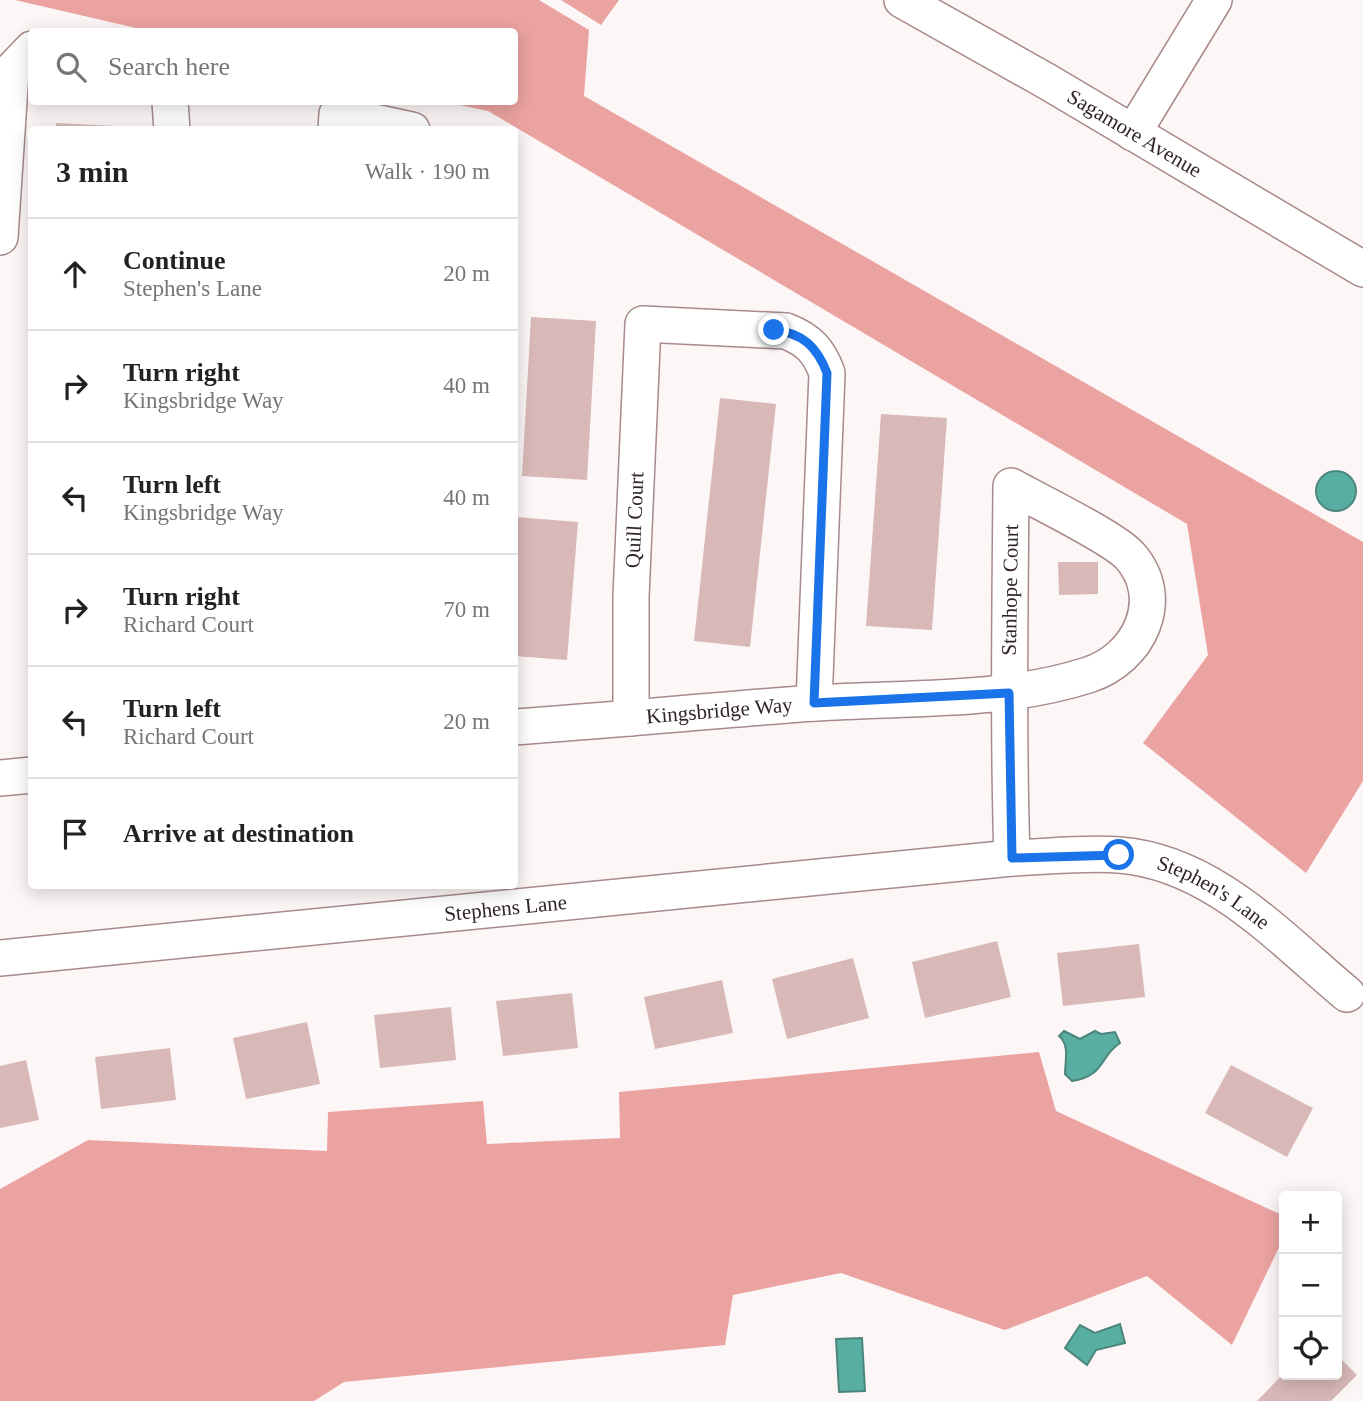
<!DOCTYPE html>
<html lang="en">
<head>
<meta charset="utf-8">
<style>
  :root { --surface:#fff; --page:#f2f2f2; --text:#222; --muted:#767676; --line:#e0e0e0 }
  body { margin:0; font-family:Georgia,serif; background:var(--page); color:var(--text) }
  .controls { position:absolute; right:21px; bottom:21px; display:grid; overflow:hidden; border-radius:7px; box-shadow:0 4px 18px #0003 }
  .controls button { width:63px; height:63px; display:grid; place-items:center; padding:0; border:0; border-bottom:2px solid var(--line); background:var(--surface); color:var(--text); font:35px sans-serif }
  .stop { position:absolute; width:21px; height:21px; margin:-16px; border:5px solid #1a73e8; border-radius:50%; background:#fff }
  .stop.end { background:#1a73e8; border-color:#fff; box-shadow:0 2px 7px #0008 }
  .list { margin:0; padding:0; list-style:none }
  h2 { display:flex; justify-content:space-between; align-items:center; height:91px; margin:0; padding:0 28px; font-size:30px }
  h2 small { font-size:23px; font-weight:400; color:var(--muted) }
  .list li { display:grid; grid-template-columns:46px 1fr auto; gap:21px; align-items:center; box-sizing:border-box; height:112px; padding:0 28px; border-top:2px solid var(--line) }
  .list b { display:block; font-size:26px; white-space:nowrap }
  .list p { margin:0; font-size:23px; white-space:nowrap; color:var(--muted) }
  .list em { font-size:23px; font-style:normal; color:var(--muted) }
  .icon { flex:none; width:38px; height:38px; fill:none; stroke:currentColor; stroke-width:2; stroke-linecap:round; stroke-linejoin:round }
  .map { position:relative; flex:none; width:1363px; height:1401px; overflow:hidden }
  .search { position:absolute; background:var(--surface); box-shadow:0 4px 18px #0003; left:28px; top:28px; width:490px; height:77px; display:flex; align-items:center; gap:18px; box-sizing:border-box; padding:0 24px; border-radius:7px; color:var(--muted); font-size:26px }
  .panel { position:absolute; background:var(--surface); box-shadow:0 4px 18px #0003; left:28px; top:126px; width:490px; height:763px; border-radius:7px }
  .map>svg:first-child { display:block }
</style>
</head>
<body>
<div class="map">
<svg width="1363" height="1401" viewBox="0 0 1363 1401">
  <rect width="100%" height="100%" fill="#fdf6f6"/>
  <path fill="#eba3a1" d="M 15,0 L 539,0 L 589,30 L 584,96 L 1363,542 L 1363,781 L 1306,873 L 1143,743 L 1208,655 L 1187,524 L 488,111 L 446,102 L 514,102 L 514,32 L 149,31 Z
    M 561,0 L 619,0 L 601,25 Z
    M 1039,1052 L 1056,1111 L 1284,1216 L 1284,1237 L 1232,1345 L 1147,1276 L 1005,1330 L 841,1273 L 733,1295 L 725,1345 L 344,1382 L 314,1401 L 0,1401 L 0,1189 L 88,1140 L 327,1151 L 328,1112 L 483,1101 L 487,1144 L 620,1138 L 619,1092 Z"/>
  <path fill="#58aea1" stroke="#4c857c" stroke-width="2" d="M1316 491a20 20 0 1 1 40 0a20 20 0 1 1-40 0Z
    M 1064,1031 L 1080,1039 L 1095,1031 L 1101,1034 L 1115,1032 L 1120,1043 C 1099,1057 1105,1076 1072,1081 L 1065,1074 C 1065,1061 1070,1045 1059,1036 Z
    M 1120,1324 L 1125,1343 L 1096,1350 L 1087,1365 L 1065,1348 L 1080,1325 L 1095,1333 Z
    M 862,1338 L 865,1391 L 839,1392 L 836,1339 Z"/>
  <path fill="#d8b9b8" d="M 56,123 L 114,126 L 113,130 L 56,130 Z
    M 531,317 L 596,321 L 587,480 L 522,476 Z
    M 720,398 L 776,404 L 750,647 L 694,641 Z
    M 881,414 L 947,418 L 932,630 L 866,626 Z
    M 516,517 L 578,522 L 567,660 L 514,656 Z
    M 1058,562 L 1098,562 L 1098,594 L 1059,595 Z
    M 997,941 L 1011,997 L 925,1018 L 912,962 Z
    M 1139,944 L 1145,997 L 1063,1006 L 1057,953 Z
    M 853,958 L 869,1018 L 787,1039 L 772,979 Z
    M 722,980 L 733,1033 L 655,1049 L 644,997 Z
    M 572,993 L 578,1048 L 503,1056 L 496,1001 Z
    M 451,1007 L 456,1060 L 380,1068 L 374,1015 Z
    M 307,1022 L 320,1084 L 246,1099 L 233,1038 Z
    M 170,1048 L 176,1100 L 101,1109 L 95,1057 Z
    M 26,1060 L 39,1120 L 0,1128 L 0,1066 Z
    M 1231,1065 L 1313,1108 L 1287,1157 L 1205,1113 Z
    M 1337,1355 L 1357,1375 L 1331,1401 L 1257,1401 L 1284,1373 L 1337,1375 Z"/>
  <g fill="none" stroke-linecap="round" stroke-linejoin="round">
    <g stroke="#a78a89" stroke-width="38">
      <g id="street">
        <path id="s1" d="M 902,0 L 1048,82 L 1363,269"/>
        <path d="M 170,102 L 172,130"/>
        <path d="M 336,130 L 337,114 L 412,130"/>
        <path d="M 1133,133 L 1214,0"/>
        <path d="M 0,237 L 11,71 L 32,49"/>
        <path id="s2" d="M 631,718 L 631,597 L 643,324 L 786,331 C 809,340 819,351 827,373 L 814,703"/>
        <path id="s3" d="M 514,727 C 615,720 715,710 815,703 C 905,697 1001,703 1088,675 C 1139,659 1168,599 1130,556 C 1113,537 1037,501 1011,486 C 1010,610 1008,734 1012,858"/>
        <path d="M 0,778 L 32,775"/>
        <path id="s4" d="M 0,958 L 1012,858 C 1047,857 1084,852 1119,855 C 1212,862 1280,938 1347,994"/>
      </g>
    </g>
    <use href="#street" stroke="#fff" stroke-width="35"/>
  </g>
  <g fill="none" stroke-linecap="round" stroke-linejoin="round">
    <path stroke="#1a73e8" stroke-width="9" d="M 774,330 C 803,333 817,347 827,373 L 814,703 L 1009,693 L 1012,858 L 1119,855"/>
  </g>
  <g text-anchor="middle" stroke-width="7" stroke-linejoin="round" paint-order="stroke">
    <g font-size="21" fill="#312525" stroke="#fff">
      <text dy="7" stroke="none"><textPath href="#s1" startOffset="268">Sagamore Avenue</textPath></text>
      <text dy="7" stroke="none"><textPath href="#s2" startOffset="198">Quill Court</textPath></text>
      <text transform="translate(1010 590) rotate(-89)" y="7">Stanhope Court</text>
      <text dy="7" stroke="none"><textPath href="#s3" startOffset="206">Kingsbridge Way</textPath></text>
      <text dy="7" stroke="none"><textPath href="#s4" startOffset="1227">Stephen's Lane</textPath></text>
      <text dy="7" stroke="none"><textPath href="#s4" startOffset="508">Stephens Lane</textPath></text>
    </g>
  </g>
</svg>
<div class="controls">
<button>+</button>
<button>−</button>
<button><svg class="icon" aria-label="locate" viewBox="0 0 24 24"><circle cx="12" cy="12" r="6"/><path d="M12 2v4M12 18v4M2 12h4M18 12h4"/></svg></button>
</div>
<div class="stop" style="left:1119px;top:855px"></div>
<div class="stop end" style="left:774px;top:330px"></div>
<div class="search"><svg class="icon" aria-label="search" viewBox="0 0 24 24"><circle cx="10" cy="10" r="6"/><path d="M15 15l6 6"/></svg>Search here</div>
<section class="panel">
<h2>3 min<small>Walk · 190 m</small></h2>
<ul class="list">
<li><svg class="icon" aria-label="ahead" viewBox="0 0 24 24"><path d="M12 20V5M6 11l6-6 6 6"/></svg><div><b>Continue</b><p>Stephen's Lane</p></div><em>20 m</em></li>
<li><svg class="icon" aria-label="right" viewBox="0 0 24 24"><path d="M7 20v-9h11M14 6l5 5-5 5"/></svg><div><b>Turn right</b><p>Kingsbridge Way</p></div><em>40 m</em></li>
<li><svg class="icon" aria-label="left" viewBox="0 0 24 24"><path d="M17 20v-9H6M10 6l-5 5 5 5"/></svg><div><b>Turn left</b><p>Kingsbridge Way</p></div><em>40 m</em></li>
<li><svg class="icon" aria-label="right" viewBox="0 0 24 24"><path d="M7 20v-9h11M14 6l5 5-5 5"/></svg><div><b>Turn right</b><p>Richard Court</p></div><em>70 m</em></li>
<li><svg class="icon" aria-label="left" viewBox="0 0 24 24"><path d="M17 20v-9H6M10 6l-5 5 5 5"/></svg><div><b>Turn left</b><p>Richard Court</p></div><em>20 m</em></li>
<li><svg class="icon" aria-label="arrive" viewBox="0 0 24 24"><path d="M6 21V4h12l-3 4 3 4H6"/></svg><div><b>Arrive at destination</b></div></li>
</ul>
</section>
</div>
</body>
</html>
